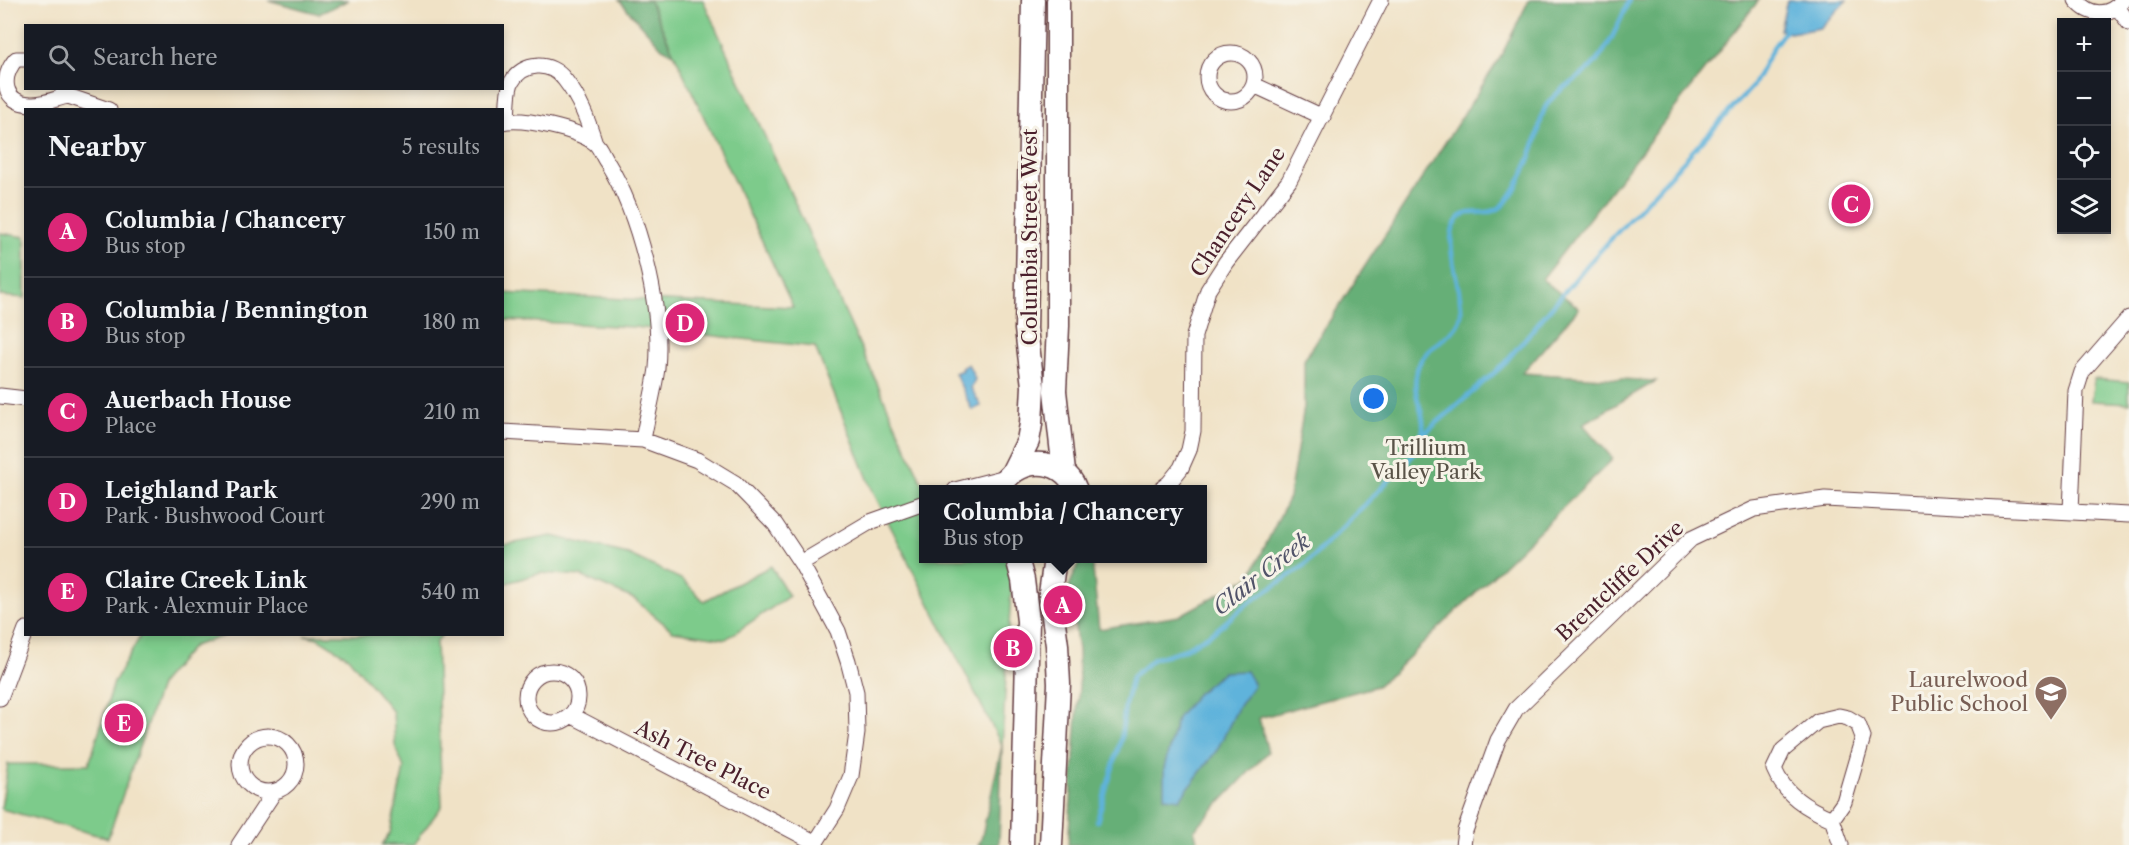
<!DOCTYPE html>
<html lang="en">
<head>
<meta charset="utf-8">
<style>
  :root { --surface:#171b24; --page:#20242c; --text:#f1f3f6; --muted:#9ea1a6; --line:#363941; --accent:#db2777 }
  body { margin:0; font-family:"Libre Caslon Text",serif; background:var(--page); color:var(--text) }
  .controls { position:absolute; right:18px; top:18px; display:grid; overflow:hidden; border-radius:0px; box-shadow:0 3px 9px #0003 }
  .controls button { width:54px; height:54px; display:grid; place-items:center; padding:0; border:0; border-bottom:2px solid var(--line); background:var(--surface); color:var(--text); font:30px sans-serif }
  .you { position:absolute; left:1374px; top:399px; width:21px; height:21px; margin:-15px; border:4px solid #fff; border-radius:50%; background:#1a73e8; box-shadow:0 0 0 9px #1a73e833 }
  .badge { display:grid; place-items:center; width:39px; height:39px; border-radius:50%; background:var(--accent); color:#fff; font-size:20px; font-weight:700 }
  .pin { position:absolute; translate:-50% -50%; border:3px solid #fff; box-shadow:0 2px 6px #0006 }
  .popup { position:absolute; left:919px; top:485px; width:288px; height:78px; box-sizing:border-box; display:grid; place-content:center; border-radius:0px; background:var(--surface); filter:drop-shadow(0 2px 4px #0005); font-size:20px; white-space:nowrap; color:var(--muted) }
  .popup b { font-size:22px; color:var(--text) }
  .popup::after { content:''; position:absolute; left:50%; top:100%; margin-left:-12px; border:12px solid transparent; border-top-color:var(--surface) }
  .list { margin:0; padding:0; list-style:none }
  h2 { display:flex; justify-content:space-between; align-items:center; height:78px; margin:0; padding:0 24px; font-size:26px }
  h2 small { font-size:20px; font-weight:400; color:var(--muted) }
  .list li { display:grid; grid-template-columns:39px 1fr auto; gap:18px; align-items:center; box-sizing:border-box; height:90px; padding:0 24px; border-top:2px solid var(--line) }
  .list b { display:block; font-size:22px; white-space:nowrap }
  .list p { margin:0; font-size:20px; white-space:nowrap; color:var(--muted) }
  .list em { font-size:20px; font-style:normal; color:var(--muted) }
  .icon { flex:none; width:33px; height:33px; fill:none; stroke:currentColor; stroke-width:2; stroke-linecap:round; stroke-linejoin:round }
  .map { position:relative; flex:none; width:2129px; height:845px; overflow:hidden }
  .search { position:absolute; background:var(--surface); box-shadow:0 3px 9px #0003; left:24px; top:24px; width:480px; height:66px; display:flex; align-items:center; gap:15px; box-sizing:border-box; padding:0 21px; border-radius:0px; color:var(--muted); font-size:22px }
  .panel { position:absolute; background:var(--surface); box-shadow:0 3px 9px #0003; left:24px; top:108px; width:480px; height:528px; border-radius:0px }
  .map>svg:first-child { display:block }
</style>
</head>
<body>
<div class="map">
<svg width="2129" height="845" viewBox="0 0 2129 845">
  <rect width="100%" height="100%" fill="#f7f3e8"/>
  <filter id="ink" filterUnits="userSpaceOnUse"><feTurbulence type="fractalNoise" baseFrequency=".0167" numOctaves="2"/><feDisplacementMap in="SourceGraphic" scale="12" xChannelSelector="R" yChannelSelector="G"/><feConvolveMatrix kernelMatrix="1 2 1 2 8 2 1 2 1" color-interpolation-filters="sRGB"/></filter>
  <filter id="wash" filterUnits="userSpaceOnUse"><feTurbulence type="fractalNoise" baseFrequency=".008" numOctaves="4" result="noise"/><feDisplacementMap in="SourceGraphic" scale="24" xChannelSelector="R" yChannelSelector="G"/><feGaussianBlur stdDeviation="1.35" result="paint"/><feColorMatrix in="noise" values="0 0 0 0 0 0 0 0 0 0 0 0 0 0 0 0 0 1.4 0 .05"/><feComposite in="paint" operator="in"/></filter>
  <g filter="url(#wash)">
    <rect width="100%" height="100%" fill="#f0e2c6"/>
    <path fill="#7dcb8b" stroke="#64755b" stroke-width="1.5" d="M 649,0 L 703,0 L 925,489 L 924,558 L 1013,559 L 1002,746 L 874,494 L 815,347 L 634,327 L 503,320 L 502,293 L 793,307 Z
      M 0,233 L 25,237 L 25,298 L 0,296 Z
      M 2094,379 L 2129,382 L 2129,403 L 2091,401 Z
      M 552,536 L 628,554 L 683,580 L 704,601 L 771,566 L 789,596 L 726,639 L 673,631 L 634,599 L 581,576 L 541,573 L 503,584 L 503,545 Z
      M 141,635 L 227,635 L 193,646 L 161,683 L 108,838 L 1,809 L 8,764 L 89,764 L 114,682 Z
      M 304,635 L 442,635 L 436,642 L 442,806 L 413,845 L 382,845 L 390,833 L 404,768 L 395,745 L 393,712 L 348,657 L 318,638 Z"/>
    <path fill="#66af77" stroke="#586751" stroke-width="1.5" d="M 268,0 L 349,0 L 319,14 Z
      M 619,0 L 649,0 L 674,54 L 662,48 Z
      M 1529,0 L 1759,0 L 1542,279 L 1579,308 L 1522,373 L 1656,381 L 1583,424 L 1613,459 L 1396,670 L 1377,686 L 1259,718 L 1268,752 L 1194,830 L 1199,845 L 1068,845 L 1079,685 L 1078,650 L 1069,586 L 1078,565 L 1085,559 L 1092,559 L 1099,629 L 1179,616 L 1250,577 L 1289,497 L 1304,407 L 1304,360 L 1500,58 Z
      M 1002,746 L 999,845 L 978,845 L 981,840 Z"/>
    <path fill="#5fb3db" stroke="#546983" stroke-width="1.5" d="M 1787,0 L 1847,0 L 1820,28 L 1790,33 L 1780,30 Z
      M 968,364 L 975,379 L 971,388 L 981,406 L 972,410 L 955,373 L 962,370 L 961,368 Z
      M 1246,671 L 1254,685 L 1239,706 L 1217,750 L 1180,799 L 1164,797 L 1164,768 L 1177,718 L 1197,694 L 1223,672 Z"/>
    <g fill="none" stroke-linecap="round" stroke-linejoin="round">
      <path stroke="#5fb3db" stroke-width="4.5" d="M 1423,435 L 1502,366 L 1588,264 L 1752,87 L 1774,46 L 1785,31
        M 1097,821 L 1121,739 L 1125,705 L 1132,677 L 1153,659 L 1183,650 L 1215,631 L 1247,604 L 1304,566 L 1409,460 C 1441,416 1408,409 1417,370 C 1424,341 1458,340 1461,314 C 1463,289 1443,247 1455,224 C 1466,202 1489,223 1506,202 C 1521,183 1530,160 1537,137 C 1540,127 1541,114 1546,106 C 1557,89 1577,81 1591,67 C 1609,49 1619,23 1629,0"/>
    </g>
  </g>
  <g filter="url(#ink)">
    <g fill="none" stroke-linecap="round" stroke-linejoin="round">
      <g stroke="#633c42" stroke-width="17">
        <path id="minor" d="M 2076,0 C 2090,17 2109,17 2123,0
          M 2117,7 L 2129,23
          M1207 77a24 24 0 1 1 48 0a24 24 0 1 1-48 0Z
          M 26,59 L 16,59 C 0,78 3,103 31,104 C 43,105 57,98 68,96
          M 1254,85 L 1323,117
          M 63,90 L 68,96 L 109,110
          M 507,121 C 508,110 507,93 511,83 C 523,61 551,61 565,80 C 580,99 588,121 595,143
          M 502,122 C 523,117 578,130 595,143 C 600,147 603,157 607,162 C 639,214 663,307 657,368 C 654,392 647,416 643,440
          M 0,396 L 26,399
          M 502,432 L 643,440 L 697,460 L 735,483 L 775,524 L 801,563 L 838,631 L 848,661 L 856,692 L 857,733 L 851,776 L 837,809 L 814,845
          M 955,490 L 1006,477
          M 1160,490 L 1169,483 L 1181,468 L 1189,450 L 1193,431 L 1194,336 L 1208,290 L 1226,262 L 1289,181 L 1381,0
          M 2071,511 L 2076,391 L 2082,372 L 2129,318
          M 801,563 L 870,522 L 924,503
          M526 697a26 26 0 1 1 52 0a26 26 0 1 1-52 0Z
          M 0,698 L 26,629
          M 571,715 L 816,843
          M240 764a28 28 0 1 1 56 0a28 28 0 1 1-56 0Z
          M 1832,819 L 1844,802 L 1863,737 L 1858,724 L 1848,718 L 1839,716 L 1818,721 L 1783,750 L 1774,769 C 1785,795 1806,808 1832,819 L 1841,845
          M 239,845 L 274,792
          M 1463,845 L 1465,831 L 1498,740 L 1516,709 L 1691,539 L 1754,509 L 1825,499 L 2129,515"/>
      </g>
      <g stroke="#633c42" stroke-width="25">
        <path id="secondary" d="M 1058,0 L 1058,326 L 1055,391 L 1064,472
          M 1013,471 L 1028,441 L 1031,424 L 1033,386 L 1026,329 L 1033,0
          M 1000,490 C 1013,456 1063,454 1076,490
          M 1017,558 L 1023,580 L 1028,621 L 1022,845
          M 1051,845 L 1059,684 L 1057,645 L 1050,594 L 1055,558"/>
      </g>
      <use href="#minor" stroke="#fff" stroke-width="15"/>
      <use href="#secondary" stroke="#fff" stroke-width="22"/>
    </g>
  </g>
  <defs>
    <g id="school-pin" transform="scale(1.725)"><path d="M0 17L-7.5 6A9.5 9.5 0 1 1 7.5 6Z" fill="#8d6e63" stroke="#f7f3e8"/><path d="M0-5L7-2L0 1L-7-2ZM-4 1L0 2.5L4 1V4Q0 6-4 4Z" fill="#fff"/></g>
  </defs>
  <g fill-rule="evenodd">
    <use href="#school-pin" x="2051" y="692"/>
  </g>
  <g text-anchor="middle" stroke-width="6" stroke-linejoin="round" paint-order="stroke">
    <g font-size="21" fill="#4a1f2b" stroke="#f7f3e8">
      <text transform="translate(1238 212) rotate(-56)" y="7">Chancery Lane</text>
      <text transform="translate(1030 237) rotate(-90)" y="7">Columbia Street West</text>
      <text transform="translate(1620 581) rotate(-43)" y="7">Brentcliffe Drive</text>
      <text transform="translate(703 760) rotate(27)" y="7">Ash Tree Place</text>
    </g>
    <g font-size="21" fill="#595348" stroke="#f7f3e8">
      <text x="1426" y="455">Trillium<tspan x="1426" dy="24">Valley Park</tspan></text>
    </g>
    <g font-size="21" fill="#785e54" stroke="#f7f3e8" text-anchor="end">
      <text x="2028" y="687">Laurelwood<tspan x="2028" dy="24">Public School</tspan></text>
    </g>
    <g font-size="22" font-style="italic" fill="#515369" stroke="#f7f3e8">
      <text transform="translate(1261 574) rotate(-38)" y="8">Clair Creek</text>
    </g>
  </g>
</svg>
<div class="controls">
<button>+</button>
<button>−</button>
<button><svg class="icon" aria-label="locate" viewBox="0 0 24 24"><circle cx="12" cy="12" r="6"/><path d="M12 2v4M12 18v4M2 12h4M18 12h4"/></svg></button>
<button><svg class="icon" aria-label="layers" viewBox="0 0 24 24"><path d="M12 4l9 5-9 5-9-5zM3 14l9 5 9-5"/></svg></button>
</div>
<div class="you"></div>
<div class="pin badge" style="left:1063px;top:605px">A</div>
<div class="popup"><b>Columbia / Chancery</b>Bus stop</div>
<div class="pin badge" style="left:1013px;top:648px">B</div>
<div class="pin badge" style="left:1851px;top:204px">C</div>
<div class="pin badge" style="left:685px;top:323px">D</div>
<div class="pin badge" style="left:124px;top:723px">E</div>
<div class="search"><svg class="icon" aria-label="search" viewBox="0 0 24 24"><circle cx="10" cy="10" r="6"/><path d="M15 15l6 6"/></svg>Search here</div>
<section class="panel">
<h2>Nearby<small>5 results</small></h2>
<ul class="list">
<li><span class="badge">A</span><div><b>Columbia / Chancery</b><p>Bus stop</p></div><em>150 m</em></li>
<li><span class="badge">B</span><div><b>Columbia / Bennington</b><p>Bus stop</p></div><em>180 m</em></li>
<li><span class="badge">C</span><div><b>Auerbach House</b><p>Place</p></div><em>210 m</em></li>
<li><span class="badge">D</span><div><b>Leighland Park</b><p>Park · Bushwood Court</p></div><em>290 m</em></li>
<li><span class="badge">E</span><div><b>Claire Creek Link</b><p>Park · Alexmuir Place</p></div><em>540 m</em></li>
</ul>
</section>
</div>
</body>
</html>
